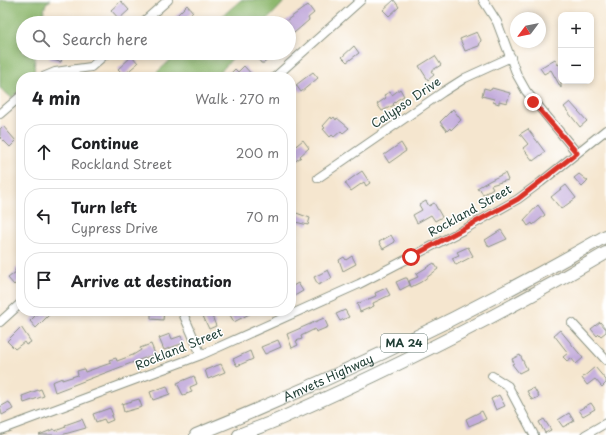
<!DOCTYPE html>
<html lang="en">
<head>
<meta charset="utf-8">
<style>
  :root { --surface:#fff; --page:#f2f2f2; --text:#202124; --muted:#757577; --line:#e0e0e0 }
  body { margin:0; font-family:"Playpen Sans",sans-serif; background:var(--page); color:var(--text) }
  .controls { position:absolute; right:12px; top:12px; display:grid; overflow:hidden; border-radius:8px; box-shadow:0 2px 6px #0003 }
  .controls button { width:36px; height:36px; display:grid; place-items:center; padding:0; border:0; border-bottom:1px solid var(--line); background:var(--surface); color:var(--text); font:20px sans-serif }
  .compass { position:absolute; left:510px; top:12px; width:36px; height:36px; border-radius:50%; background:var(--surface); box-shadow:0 2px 6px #0003; rotate:238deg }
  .stop { position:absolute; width:12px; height:12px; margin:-9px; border:3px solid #d93025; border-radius:50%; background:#fff }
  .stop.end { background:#d93025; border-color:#fff; box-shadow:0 1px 4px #0008 }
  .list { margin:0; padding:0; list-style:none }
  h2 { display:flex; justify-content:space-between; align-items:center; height:52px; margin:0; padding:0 16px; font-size:17px }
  h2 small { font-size:13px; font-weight:400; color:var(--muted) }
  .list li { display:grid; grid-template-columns:26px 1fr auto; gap:12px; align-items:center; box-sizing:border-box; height:56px; margin:0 8px 8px; padding:0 8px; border:1px solid var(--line); border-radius:16px }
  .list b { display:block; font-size:15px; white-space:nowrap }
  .list p { margin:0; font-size:13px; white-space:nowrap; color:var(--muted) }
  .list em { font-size:13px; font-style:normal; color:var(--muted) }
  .icon { flex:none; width:22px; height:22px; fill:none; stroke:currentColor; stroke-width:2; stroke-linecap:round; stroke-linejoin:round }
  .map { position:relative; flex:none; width:606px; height:435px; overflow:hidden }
  .search { position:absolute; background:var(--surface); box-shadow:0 2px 6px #0003; left:16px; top:16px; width:280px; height:44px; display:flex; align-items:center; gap:10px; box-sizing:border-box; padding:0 14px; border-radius:22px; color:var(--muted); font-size:15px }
  .panel { position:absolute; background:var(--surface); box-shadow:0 2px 6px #0003; left:16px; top:72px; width:280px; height:244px; border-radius:16px }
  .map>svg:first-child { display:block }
</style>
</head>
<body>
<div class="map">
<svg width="606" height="435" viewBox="0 0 606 435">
  <rect width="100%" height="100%" fill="#fff"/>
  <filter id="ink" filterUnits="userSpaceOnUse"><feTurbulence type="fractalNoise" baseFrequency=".025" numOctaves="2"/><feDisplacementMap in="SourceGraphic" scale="8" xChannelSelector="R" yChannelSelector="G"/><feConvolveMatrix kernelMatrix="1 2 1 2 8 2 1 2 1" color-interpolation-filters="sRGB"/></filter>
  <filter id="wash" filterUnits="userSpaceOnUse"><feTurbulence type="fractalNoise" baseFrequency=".012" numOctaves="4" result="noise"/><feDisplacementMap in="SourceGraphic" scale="16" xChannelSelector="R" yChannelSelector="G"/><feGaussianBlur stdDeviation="0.9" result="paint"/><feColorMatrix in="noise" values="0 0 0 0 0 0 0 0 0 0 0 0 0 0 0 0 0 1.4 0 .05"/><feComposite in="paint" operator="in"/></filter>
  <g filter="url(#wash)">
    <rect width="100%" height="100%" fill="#f5e6cf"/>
    <path fill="#8eb86e" stroke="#567a51" d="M 0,0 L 51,0 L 46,3 L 41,23 L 23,23 L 23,53 L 35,53 L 34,75 L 32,77 L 21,77 L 21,89 L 12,98 L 0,88 Z
      M 241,0 L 286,0 L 264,23 L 214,23 Z
      M 178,53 L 237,53 L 216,77 L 152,77 Z"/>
    <g id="blocks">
      <path fill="#c3acdb" d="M 394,0 L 399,7 L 389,16 L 383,10 Z
        M 121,1 L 129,10 L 119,19 L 111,10 Z
        M 187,5 L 193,12 L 181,23 L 177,23 L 173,19 Z
        M 308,5 L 314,13 L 308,18 L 309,20 L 294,33 L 292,30 L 289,32 L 289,23 L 283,23 Z
        M 477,32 L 481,40 L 479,46 L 465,51 L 460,39 Z
        M 354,46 L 359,53 L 347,62 L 342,57 Z
        M 51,53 L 63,53 L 61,62 L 49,59 Z
        M 254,53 L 276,53 L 264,63 L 261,63 Z
        M 132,56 L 138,63 L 124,75 L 118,69 Z
        M 435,56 L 441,65 L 431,71 L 434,75 L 428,80 L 419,66 Z
        M 555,59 L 558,65 L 561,63 L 561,88 L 551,70 L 544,74 L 540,68 Z
        M 244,66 L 254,77 L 232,77 L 230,74 L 235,69 L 238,72 Z
        M 313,72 L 318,78 L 301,92 L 296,85 Z
        M 484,88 L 491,90 L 492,88 L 510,93 L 507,103 L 499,101 L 499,104 L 493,102 L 494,99 L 482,96 Z
        M 400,89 L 404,96 L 397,100 L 393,104 L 394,105 L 382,111 L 377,104 L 386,98 L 384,95 L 390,92 L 392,95 Z
        M 570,102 L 587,121 L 580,127 L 564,107 Z
        M 453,109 L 461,120 L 451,130 L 450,128 L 447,131 L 440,122 Z
        M 331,117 L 332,119 L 334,117 L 336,120 L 337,118 L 349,128 L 343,133 L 341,131 L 334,137 L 332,135 L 330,137 L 323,129 L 325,128 L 323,126 Z
        M 3,126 L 16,141 L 10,147 L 0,137 L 0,129 Z
        M 528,129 L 545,152 L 533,161 L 523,148 L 528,144 L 520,134 Z
        M 303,140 L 309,148 L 300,156 L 301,157 L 293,163 L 291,160 L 291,150 Z
        M 401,143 L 406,151 L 389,163 L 384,155 Z
        M 362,171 L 370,183 L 366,186 L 364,182 L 351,191 L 345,183 Z
        M 505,173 L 508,180 L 491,185 L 493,188 L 483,195 L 480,189 L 478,190 L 477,188 L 489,181 Z
        M 579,174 L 588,181 L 582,187 L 574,178 Z
        M 566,185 L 576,198 L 561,209 L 551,197 Z
        M 426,201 L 429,206 L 434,203 L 442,217 L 435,221 L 431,215 L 417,223 L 413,215 L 422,210 L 419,205 Z
        M 538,205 L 545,215 L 533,225 L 532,223 L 528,226 L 524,220 Z
        M 291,211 L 310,218 L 308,225 L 291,221 Z
        M 501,230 L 507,239 L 489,247 L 485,240 Z
        M 391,235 L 395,242 L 383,249 L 379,242 Z
        M 468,247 L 473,256 L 456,265 L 452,258 L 459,255 L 457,252 Z
        M 352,256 L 356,264 L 343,271 L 339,260 L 344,257 L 346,260 Z
        M 434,263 L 438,269 L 421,282 L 411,287 L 409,281 L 418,277 L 416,274 Z
        M 19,266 L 21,268 L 21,279 L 14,285 L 8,278 L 16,272 L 15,270 Z
        M 328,270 L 332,278 L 318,285 L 314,277 Z
        M 405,278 L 407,278 L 410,285 L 400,290 L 396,282 Z
        M 298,283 L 303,291 L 291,298 L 291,287 Z
        M 386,288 L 390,295 L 373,303 L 374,306 L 360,312 L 357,304 L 376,296 L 375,293 Z
        M 345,310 L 349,317 L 340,321 L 336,314 Z
        M 40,311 L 45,311 L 49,315 L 36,328 L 30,321 Z
        M 151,311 L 164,311 L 163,320 L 151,319 Z
        M 210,311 L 216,326 L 209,329 L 202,314 Z
        M 237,311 L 255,311 L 234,322 L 230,315 Z
        M 324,318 L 328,327 L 316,332 L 315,329 L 301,336 L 302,339 L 296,341 L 298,345 L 292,348 L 287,334 Z
        M 600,322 L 606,329 L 606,332 L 601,336 L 599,334 L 597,336 L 591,329 Z
        M 21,327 L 31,342 L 26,345 L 24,342 L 15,349 L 7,341 Z
        M 560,330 L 583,358 L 576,364 L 571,358 L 567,361 L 563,357 L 568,353 L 554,335 Z
        M 170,334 L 172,339 L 181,336 L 184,343 L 164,350 L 159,338 Z
        M 278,340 L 281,347 L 265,354 L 261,347 Z
        M 151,344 L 155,354 L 55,392 L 52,382 L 62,378 L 62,380 L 78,375 L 77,371 L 84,369 L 85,372 L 111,363 L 109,360 L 116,358 L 117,361 L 133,355 L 141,350 L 140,348 Z
        M 250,351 L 253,359 L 237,366 L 233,359 Z
        M 520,355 L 527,369 L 519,373 L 512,364 L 514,363 L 512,359 Z
        M 221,364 L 225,372 L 208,379 L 205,370 Z
        M 595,367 L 606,380 L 606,383 L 602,387 L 595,379 L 587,385 L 582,378 Z
        M 194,376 L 197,384 L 190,387 L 192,392 L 183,395 L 177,383 Z
        M 167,386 L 170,394 L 153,400 L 150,392 Z
        M 534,388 L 539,397 L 532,400 L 527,391 Z
        M 41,389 L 44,396 L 24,403 L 22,396 Z
        M 499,395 L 505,406 L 496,410 L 491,399 Z
        M 139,399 L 142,407 L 124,412 L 122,404 Z
        M 9,402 L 13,409 L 2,415 L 0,407 Z
        M 591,403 L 595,409 L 583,416 L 579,410 Z
        M 110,408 L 113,415 L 111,416 L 113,420 L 106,423 L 104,419 L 96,422 L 93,414 Z
        M 482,411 L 486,419 L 469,426 L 466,419 Z
        M 569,413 L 574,421 L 563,427 L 558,420 Z
        M 82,419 L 86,428 L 61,435 L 39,435 L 54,429 L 55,431 L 66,427 L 65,425 Z
        M 544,419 L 551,430 L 545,433 L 539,422 Z"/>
    </g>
  </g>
  <g filter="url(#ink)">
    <use href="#blocks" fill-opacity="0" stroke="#8a9282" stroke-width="1"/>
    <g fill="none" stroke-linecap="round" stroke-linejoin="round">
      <g stroke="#8a9282" stroke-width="10">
        <path id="minor" d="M 483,0 L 497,22 L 517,75 L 526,91 L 577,153
          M 142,23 L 168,0
          M 43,77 L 55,72 L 91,67 L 107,53
          M 275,77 L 361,0
          M 0,114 L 21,96
          M 318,178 L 443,92 L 465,78 L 511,57
          M 182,311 L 201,355
          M 0,322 L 21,303
          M 572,323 L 606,360
          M 492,376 L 508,386 L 534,435
          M 0,430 L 201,355 L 359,284 L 463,230 L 518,199 L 541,182 L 606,130
          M 585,435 L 606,423"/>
      </g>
      <g stroke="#8a9282" stroke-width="14">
        <g id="highway">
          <path id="s1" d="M 196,435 C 337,378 474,312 606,236"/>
          <path d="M 239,435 C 254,429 269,424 284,417 C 394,368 502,314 606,253"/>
        </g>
      </g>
      <use href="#minor" stroke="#fff" stroke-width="8"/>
      <use href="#highway" stroke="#fff" stroke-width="12"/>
    </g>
  </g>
  <g fill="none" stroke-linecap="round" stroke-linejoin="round" filter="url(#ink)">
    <path stroke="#d93025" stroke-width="5" d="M 411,257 L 518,199 L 577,153 L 533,102"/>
  </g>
  <g text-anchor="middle" stroke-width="3" stroke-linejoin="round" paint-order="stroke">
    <rect fill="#fff" stroke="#627771" stroke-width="1" x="381" y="334" width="46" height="18" rx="3"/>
    <g font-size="11" font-weight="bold" fill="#1f3d34">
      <text x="404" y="347">MA 24</text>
    </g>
    <g font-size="12" fill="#1f3d34" stroke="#fff">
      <text transform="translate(406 103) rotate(-34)" y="4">Calypso Drive</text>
      <text transform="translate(470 211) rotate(-29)" y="4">Rockland Street</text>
      <text transform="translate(179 349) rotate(-22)" y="4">Rockland Street</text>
      <text dy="4" stroke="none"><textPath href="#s1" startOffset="144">Amvets Highway</textPath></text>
    </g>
  </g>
</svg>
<div class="controls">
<button>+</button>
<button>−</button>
</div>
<svg class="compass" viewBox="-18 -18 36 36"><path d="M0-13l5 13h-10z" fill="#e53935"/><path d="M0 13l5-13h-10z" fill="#757577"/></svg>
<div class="stop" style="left:411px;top:257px"></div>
<div class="stop end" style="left:533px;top:102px"></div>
<div class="search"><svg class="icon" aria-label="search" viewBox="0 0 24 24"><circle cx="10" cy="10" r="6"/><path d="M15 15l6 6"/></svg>Search here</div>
<section class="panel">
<h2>4 min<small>Walk · 270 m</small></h2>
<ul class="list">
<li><svg class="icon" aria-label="ahead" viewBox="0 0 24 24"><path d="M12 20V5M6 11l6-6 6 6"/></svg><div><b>Continue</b><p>Rockland Street</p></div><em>200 m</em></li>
<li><svg class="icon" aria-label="left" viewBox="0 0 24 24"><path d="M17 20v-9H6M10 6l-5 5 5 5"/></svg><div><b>Turn left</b><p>Cypress Drive</p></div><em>70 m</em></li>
<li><svg class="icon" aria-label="arrive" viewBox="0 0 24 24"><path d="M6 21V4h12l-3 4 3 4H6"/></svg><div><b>Arrive at destination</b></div></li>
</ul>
</section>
</div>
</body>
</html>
